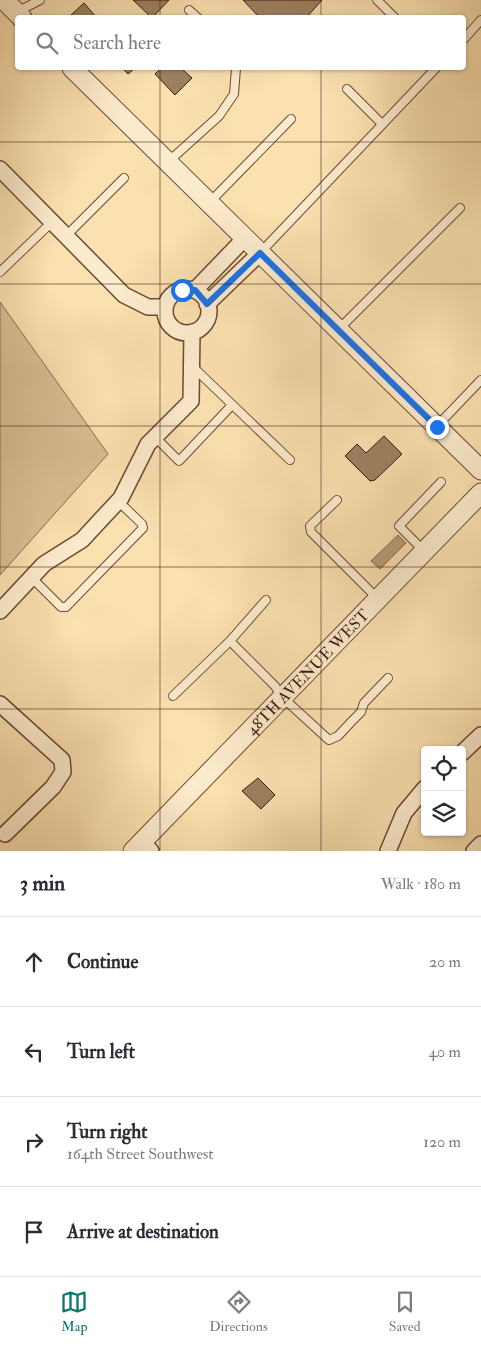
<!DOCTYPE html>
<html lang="en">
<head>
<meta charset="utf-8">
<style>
  :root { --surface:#fff; --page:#f2f2f3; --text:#2b2b33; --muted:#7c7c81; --line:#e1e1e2; --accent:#0f766e }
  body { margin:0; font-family:"IM FELL Double Pica",serif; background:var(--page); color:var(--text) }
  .controls { position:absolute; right:15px; bottom:15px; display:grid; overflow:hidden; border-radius:5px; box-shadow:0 1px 4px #0004 }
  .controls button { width:45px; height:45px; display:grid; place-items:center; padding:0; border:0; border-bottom:1px solid var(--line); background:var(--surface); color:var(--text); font:25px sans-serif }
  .stop { position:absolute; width:15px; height:15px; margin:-11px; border:4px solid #1a73e8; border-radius:50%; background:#fff }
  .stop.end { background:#1a73e8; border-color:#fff; box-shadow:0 1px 5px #0008 }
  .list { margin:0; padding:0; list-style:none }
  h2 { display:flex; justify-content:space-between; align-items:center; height:65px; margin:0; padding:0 20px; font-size:21px }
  h2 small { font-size:16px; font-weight:400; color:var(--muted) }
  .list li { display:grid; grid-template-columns:32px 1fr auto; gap:15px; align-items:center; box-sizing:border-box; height:90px; padding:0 20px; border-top:1px solid var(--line) }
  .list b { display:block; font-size:19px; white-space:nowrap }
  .list p { margin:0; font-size:16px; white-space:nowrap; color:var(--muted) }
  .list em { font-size:16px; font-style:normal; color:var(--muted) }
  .icon { flex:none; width:28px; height:28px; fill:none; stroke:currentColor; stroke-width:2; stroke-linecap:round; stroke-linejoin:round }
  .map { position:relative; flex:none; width:481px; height:851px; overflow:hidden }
  .search { position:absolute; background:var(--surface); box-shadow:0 1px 4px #0004; left:15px; right:15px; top:15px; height:55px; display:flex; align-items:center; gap:12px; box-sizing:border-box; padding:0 18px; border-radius:5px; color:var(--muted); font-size:19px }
  .sheet { height:425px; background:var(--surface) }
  nav { display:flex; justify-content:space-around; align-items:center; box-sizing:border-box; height:70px; border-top:1px solid var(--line); background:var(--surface); font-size:14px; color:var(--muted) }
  nav a { display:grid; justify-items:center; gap:2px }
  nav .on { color:var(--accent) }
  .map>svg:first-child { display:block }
</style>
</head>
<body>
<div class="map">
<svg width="481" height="851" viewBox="0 0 481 851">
  <rect width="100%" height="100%" fill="#fbe0b0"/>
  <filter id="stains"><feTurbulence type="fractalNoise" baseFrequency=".004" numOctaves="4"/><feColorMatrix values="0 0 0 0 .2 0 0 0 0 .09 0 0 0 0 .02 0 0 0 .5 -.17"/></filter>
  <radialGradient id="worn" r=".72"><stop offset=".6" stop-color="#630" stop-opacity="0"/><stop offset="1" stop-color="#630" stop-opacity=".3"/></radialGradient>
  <path fill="#dabe94" stroke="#896b50" d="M 0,302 L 108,454 L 0,575 Z"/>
  <path fill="#b99c78" stroke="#85674d" d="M 398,535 L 406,543 L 380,569 L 371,561 Z"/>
  <path fill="#9d8061" stroke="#38180c" d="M 133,0 L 169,0 L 152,18 Z
    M 243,0 L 322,0 L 306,18 L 260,18 Z
    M 84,3 L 97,18 L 73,18 L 71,15 Z
    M 122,68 L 135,68 L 128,74 Z
    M 161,68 L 181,68 L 192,78 L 175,95 L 155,74 Z
    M 384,436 L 402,454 L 375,480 L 370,481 L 345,456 L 357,444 L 366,453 Z
    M 258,778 L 275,795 L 261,809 L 242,791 Z"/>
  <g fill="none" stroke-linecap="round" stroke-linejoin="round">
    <g stroke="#694a35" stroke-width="10">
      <path id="service" d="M 377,0 L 395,18
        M 189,10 L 198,18
        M 17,12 L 40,0
        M 464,39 L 481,20
        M 347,89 L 381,123
        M 168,162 L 219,116 L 234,94 L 236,68
        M 209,203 L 291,119
        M 66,236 L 124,178
        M 260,253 L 436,68
        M 0,272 L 52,222
        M 338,330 L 460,208
        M 193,367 L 290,460
        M 437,426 L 481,380
        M 155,437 L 179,461 L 232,405
        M 337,500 L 310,526 L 311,532 L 378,599
        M 424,551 L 399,526 L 441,482
        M 31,577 L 61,607 L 66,607 L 143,528 L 142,524 L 118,501
        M 230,641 L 275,686 L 281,696 L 329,740 L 338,736 L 352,721 L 361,712 L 364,703 L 388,678
        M 173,696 L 230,641 L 266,600"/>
    </g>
    <g stroke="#694a35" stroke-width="18">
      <path id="minor" d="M 0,169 L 124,295 L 148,307 L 165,307
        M165 311a22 22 0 1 1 44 0a22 22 0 1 1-44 0Z
        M 195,290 L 245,238
        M 207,304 L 260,253
        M 0,611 L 44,564 L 82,540 L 121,498 L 148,444 L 191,401 L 192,332
        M 0,704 L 62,760 L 63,772 L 53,787 L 5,834
        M 462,753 L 481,735
        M 142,842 L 151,851
        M 388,851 L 404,813 L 425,788
        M 474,851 L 481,844"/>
    </g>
    <g stroke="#694a35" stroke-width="21">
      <g id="tertiary">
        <path d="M 4,0 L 22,18"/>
        <path d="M 72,68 L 481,470"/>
        <path id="s1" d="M 133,851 L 481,493"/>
      </g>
    </g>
    <use href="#service" stroke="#fcebcc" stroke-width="8"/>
    <use href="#minor" stroke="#fcebcc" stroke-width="15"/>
    <use href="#tertiary" stroke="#fcebcc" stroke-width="19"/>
  </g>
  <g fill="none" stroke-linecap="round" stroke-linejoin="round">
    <path stroke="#1a73e8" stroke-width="6" d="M 182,290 L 195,290 L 207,304 L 260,253 L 437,427"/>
  </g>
  <path fill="none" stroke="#38180c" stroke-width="1" stroke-opacity="0.55" d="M 160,0 L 160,18M 321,0 L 321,18M 160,68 L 160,851M 321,68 L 321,851M 0,142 L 481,142M 0,284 L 481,284M 0,426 L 481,426M 0,567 L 481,567M 0,709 L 481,709"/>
  <g text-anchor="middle" stroke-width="4" stroke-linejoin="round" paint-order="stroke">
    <g font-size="16" fill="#38180c" stroke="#fcebcc">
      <text dy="6" stroke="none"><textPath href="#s1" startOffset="250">48TH AVENUE WEST</textPath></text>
    </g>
  </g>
  <rect width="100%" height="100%" filter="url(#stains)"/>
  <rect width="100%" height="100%" fill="url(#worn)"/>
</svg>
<div class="controls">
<button><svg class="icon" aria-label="locate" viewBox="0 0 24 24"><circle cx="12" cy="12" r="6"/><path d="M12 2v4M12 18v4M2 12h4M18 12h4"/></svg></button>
<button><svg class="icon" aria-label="layers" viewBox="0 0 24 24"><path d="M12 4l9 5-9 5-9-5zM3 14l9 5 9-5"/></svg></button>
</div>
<div class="stop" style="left:182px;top:290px"></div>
<div class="stop end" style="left:437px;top:427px"></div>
<div class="search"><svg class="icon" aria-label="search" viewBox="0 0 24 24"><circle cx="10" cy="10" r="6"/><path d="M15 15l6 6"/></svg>Search here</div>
</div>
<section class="sheet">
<h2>3 min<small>Walk · 180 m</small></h2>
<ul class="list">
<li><svg class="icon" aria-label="ahead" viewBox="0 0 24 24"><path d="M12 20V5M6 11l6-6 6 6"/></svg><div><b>Continue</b></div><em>20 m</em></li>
<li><svg class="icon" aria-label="left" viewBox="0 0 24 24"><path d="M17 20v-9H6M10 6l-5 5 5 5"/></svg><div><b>Turn left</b></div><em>40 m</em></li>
<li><svg class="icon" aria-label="right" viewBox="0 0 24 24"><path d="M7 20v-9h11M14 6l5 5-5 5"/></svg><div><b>Turn right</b><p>164th Street Southwest</p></div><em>120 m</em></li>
<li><svg class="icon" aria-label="arrive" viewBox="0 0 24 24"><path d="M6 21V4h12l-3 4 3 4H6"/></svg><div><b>Arrive at destination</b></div></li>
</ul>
</section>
<nav>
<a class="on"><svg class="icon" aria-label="map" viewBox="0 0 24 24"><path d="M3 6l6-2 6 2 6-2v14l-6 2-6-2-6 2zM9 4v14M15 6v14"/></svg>Map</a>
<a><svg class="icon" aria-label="directions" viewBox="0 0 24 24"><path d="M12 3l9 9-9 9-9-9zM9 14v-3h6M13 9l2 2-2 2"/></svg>Directions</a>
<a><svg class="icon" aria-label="saved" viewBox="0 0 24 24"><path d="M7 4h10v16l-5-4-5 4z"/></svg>Saved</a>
</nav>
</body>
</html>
